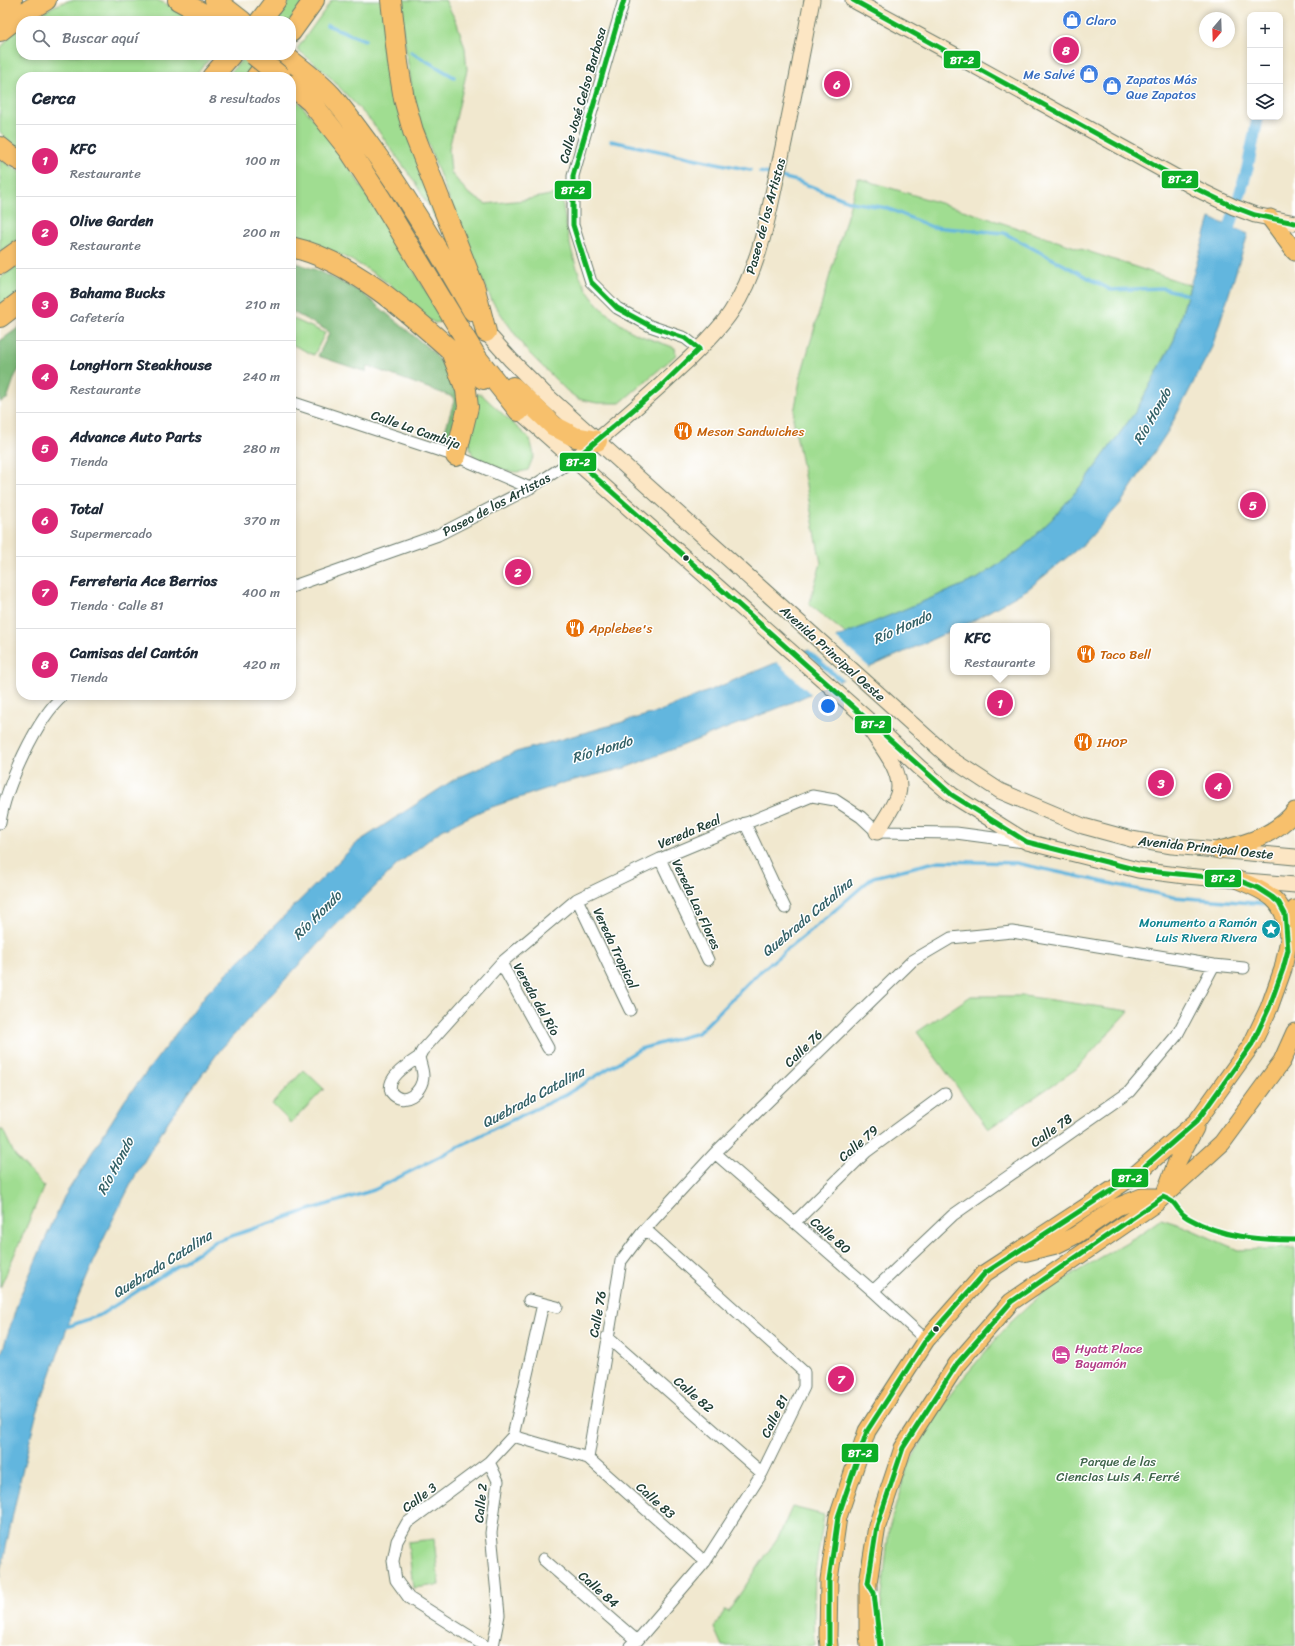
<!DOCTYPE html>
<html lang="es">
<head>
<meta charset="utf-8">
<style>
  :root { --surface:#fff; --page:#f2f2f3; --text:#1f2937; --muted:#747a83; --line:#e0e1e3; --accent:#db2777 }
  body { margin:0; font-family:Sriracha,sans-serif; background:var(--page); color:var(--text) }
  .controls { position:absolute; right:12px; top:12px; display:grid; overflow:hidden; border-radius:8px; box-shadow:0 2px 6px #0003 }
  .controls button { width:36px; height:36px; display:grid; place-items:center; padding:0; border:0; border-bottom:1px solid var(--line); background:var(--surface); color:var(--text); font:20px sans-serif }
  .compass { position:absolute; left:1199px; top:12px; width:36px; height:36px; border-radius:50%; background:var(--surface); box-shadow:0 2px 6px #0003; rotate:199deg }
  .you { position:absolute; left:828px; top:706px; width:14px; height:14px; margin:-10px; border:3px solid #fff; border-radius:50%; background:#1a73e8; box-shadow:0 0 0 6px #1a73e833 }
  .badge { display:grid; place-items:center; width:26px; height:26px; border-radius:50%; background:var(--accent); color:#fff; font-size:13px; font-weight:700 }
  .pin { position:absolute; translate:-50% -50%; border:2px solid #fff; box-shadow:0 1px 4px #0006 }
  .popup { position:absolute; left:950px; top:623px; width:100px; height:52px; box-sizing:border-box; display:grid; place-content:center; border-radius:8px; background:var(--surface); filter:drop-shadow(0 1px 3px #0005); font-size:13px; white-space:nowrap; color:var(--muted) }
  .popup b { font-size:15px; color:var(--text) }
  .popup::after { content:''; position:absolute; left:50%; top:100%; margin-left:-8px; border:8px solid transparent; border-top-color:var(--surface) }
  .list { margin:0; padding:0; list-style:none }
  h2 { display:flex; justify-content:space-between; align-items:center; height:52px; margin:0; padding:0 16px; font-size:17px }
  h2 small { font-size:13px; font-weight:400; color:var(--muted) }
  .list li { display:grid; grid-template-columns:26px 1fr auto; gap:12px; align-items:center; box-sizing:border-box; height:72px; padding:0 16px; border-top:1px solid var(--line) }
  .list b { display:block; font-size:15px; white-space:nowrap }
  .list p { margin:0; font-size:13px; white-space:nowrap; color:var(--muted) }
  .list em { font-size:13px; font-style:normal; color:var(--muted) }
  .icon { flex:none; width:22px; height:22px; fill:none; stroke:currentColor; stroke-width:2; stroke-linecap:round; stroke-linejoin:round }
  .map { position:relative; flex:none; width:1295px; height:1646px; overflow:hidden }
  .search { position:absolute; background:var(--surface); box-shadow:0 2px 6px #0003; left:16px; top:16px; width:280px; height:44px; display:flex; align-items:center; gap:10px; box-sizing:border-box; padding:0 14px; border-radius:16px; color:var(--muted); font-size:15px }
  .panel { position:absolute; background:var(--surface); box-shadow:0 2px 6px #0003; left:16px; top:72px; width:280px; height:628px; border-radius:16px }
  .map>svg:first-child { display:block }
</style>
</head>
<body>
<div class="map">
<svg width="1295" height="1646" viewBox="0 0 1295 1646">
  <rect width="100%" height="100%" fill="#fff"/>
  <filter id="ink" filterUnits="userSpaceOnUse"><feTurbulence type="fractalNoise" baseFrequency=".025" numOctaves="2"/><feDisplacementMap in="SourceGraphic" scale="8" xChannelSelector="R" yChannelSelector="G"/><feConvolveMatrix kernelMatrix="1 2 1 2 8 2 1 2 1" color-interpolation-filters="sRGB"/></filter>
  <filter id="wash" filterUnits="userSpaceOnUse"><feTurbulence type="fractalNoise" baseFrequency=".012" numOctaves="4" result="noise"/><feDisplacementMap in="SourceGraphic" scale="16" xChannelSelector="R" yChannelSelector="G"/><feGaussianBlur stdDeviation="0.9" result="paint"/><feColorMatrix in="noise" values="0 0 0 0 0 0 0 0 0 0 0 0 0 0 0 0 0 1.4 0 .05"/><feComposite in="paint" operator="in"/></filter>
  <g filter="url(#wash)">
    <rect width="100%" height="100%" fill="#f1e8cf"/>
    <path fill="#a0dd91" stroke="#608d62" d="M 71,0 L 157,0 L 178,9 L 198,21 L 27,21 L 54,6 Z
      M 291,0 L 305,0 L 290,21 L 275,21 Z
      M 332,0 L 386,0 L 445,235 L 414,181 L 372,122 L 324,71 L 297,49 Z
      M 398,0 L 445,0 L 457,23 L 465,48 L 467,70 L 449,149 L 451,173 L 469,194 L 486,204 L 524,200 L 561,193 C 566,226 572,273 594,300 C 603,311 617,322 629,330 C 643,338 661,342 675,348 L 676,355 L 620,403 L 597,403 L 578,399 L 566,390 L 526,350 L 492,301 L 466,245 L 415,108 Z
      M 21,25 L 21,55 L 213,55 L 194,77 L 21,77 L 21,150 L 9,141 L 0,132 L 0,49 L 16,29 Z
      M 244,57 L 255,66 L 246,77 L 227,77 Z
      M 291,94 L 331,138 L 442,316 L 440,322 L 435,323 L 429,320 C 416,308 403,296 390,285 C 361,262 327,247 291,237 Z
      M 0,159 L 10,166 L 21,172 L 21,237 L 0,252 Z
      M 858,178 L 966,211 L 1190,285 L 1174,340 L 1136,411 L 1085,481 L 1052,519 L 1020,550 L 977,579 L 846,634 L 809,604 L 821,563 L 793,418 L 801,375 Z
      M 21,263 L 21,292 L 0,307 L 0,278 Z
      M 291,318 L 325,333 L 314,355 L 291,344 Z
      M 477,394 L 481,394 L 530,439 L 534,455 L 528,470 C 515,474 507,471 495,467 C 488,464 478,462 473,455 C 465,445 473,407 477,394 Z
      M 971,996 L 1024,996 L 1129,1011 L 1076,1069 L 988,1129 L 917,1032 Z
      M 304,1070 L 324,1089 L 291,1123 L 272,1104 Z
      M 0,1130 L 3,1130 L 15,1156 L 44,1186 L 0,1288 Z
      M 1161,1219 L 1183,1226 L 1238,1250 L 1295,1248 L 1295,1646 L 883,1646 L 880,1615 L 889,1528 L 907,1468 L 939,1410 L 959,1383 L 1009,1324 L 1046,1290 L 1137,1236 Z
      M 792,1507 L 824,1515 L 815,1574 L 814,1607 L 815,1646 L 722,1646 L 714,1628 L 725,1610 L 728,1612 L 780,1534 Z
      M 434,1539 L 439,1585 L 413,1588 L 408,1542 Z"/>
    <path fill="#80bc7b" stroke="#507c58" d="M 291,261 L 319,271 L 361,292 L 433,352 L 446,368 L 459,393 L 461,419 L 449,446 L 444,446 L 441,444 L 454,401 L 453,397 L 367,366 L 366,372 L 318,356 L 329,334 L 328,331 L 291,311 Z
      M 21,326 L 21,366 L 15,376 L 7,399 L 0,402 L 0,341 Z"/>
    <path fill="#62b6de" stroke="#407a89" d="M 1210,218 L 1248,234 L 1212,347 L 1168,431 L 1121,503 L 1086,542 L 1028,589 L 969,623 L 961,626 L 953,626 L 953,630 L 781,707 L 625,768 L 566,782 L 483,810 L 440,831 L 397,865 L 331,930 L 220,1050 L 169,1120 L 134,1178 L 105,1235 L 78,1297 L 36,1416 L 21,1476 L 0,1576 L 0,1358 L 20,1296 L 64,1197 L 125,1100 L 207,993 L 358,842 L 455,779 L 516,752 L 658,712 L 977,579 L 1020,550 L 1052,519 L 1085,481 L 1136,411 L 1174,340 Z"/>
    <path fill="#f1e8cf" d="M 834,636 L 870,668 L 844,680 L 807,648 Z
      M 802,650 L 839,682 L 812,695 L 775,661 Z"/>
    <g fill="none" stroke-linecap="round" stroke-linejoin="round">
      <path stroke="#62b6de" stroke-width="3.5" d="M 327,25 L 365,40
        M 411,52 L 454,77
        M 611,141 L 750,170
        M 760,172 L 773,175
        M 781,177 L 797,181 L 851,202 L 887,208 L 932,227 L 1004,233 L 1111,290 L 1162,288 L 1192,296
        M 64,1328 L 100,1315 L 214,1242 L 306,1211 L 374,1190 L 495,1128 L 565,1095 L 640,1049 L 698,1033 L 757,974 L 826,918 L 873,877 L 939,861 L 1016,863 L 1173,897 L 1267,904"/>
      <path stroke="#62b6de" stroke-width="12" d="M 1230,227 L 1247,170 L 1258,117"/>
    </g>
  </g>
  <g filter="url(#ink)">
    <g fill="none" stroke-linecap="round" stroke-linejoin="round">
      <g stroke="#68796a" stroke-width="13">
        <path id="street" d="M 624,0 L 573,176 L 573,225 L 591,282 L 617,308 L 650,326 L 685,338 L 699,349
          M 291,402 L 456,456 L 530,488
          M 291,587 L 438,535 L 530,488 L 575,459
          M 0,823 C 5,788 37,717 64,695
          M 745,823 L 785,908
          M 660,859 L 708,960
          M 577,899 L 630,1010
          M 501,963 L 548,1048
          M 419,1057 L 422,1051 L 501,963 L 577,899 L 660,859 L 812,796 L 835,800 L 861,817 L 877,832 L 956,833 L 1024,842
          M 419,1057 C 420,1063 423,1070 423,1076 C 423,1092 403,1108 391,1092 C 386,1077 409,1064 419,1057 Z
          M 715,1153 L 873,1291 L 926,1340
          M 795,1222 L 866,1152 L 945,1094
          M 873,1291 L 953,1215 L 1129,1092 L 1177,1035 L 1214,965
          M 529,1300 L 557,1307
          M 607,1337 L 762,1473
          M 513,1436 L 588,1458 L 705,1562
          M 588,1458 L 621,1261 L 645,1229 L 715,1153 L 912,961 L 951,938 L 1012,932 L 1214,965 L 1244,968
          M 489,1462 L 498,1481 L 491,1533 L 499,1615 L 493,1646
          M 543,1559 L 637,1641
          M 485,1646 L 409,1598 L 396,1580 L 393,1561 L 397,1541 L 407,1523 L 489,1462 L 513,1436 L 543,1304
          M 630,1646 L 637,1641 L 705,1562 L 762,1473 L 804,1387 L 804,1372 L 645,1229"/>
      </g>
      <g stroke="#68796a" stroke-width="17">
        <path id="secondary" d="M 853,0 L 955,55 L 1199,190 L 1234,207 L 1255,215 L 1295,223
          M 486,332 L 511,360 L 543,392 L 951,759 L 1000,791 L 1083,826 L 1131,839 L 1172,846 L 1295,857
          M 519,411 L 883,733 L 919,767 L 952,795 L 1027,842 L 1138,870 L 1185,876 L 1295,885
          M 575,459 C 614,427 652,394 689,359 C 703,345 720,329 731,312 C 756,275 766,227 775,184 C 789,123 800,62 812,0
          M 869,728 C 881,746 904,772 898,794 C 894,807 884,820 877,832"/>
      </g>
      <g stroke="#68796a" stroke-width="19">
        <path id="primary" d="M 1270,218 L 1295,252
          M 1219,850 C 1248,843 1276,835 1295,811
          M 1238,880 C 1265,891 1286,899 1287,932
          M 1165,1193 L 1176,1164 L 1195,1128
          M 1023,1253 L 1056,1245 L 1076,1235 L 1117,1207 L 1142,1197 L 1163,1197
          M 829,1646 L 828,1636 L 829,1580 L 838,1517 L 867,1431 L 926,1340 L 985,1273 L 1135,1175 L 1197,1121 L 1252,1044 L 1269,1008 L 1283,969 L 1295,909
          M 869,1646 L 868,1634 L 868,1583 L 877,1526 L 903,1448 L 957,1364 L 1011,1302 L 1156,1203 L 1222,1143 L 1282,1061 L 1295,1032"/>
      </g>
      <g stroke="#68796a" stroke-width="22">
        <path id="highway" d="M 178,0 L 204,14 L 213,21
          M 215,0 L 242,21
          M 391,0 L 398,63 L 404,99 L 413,131 L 475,289 L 486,332
          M 0,9 L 12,0
          M 260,21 L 276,0
          M 0,31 L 22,14 L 46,0
          M 291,32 L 314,0
          M 284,55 C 300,68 317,80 331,95 C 344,110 356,127 368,143 C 407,196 440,254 473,311
          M 212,77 L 231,55
          M 256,77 L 273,55
          M 291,85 L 311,102 L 349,150 L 381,199 L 477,358 L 519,411
          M 0,147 L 10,155 L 21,161
          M 291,247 C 361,262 430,333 483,379
          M 0,264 L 21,249
          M 0,317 L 21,301
          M 452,354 L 466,390 L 468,407 L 456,456
          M 513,387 L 554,426 L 575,437 L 597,441"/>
      </g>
      <use href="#street" stroke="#fff" stroke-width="11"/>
      <use href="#secondary" stroke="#fce6c4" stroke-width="15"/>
      <use href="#primary" stroke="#f7c06c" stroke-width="17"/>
      <use href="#highway" stroke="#f7c06c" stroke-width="20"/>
      <g stroke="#68796a" stroke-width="22" stroke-linecap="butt">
        <path id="highway-bridge" d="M 254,55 L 281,77"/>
      </g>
      <use href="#highway-bridge" stroke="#f7c06c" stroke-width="20"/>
      <g stroke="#fff" stroke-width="8">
        <path id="bus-1" d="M 624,0 L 573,176 L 573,225 L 591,282 L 617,308 L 650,326 L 685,338 L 699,349 L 659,388 L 575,459 L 952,795 L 1027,842 L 1138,870 L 1238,880 L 1258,888 L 1272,897 L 1279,903 L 1285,914 L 1288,950 L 1283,969 L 1269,1008 L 1252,1044 L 1197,1121 L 1135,1175 L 985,1273 L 926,1340 L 867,1431 L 838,1517 L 829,1580 L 829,1646
          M 853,0 L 1199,190 L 1234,207 L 1255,215 L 1295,223
          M 880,1646 L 874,1593 L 868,1583 L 877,1526 L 903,1448 L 957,1364 L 1011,1302 L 1163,1197 C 1180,1203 1174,1210 1188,1218 C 1221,1237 1257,1240 1295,1240"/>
      </g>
      <use href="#bus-1" stroke="#0cae26" stroke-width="5"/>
    </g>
  </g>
  <defs>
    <g id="shop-disc" transform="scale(1)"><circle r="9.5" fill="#3f7fe0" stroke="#fff"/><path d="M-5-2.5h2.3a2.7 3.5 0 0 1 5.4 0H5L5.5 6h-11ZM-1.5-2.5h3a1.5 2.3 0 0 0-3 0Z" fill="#fff"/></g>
    <g id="restaurant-disc" transform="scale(1)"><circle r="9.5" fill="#e8710a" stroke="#fff"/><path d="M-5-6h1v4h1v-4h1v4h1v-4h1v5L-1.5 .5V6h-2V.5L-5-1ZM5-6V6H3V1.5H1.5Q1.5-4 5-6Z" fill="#fff"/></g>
    <g id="sight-disc" transform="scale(1)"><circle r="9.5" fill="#0f9aa8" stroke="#fff"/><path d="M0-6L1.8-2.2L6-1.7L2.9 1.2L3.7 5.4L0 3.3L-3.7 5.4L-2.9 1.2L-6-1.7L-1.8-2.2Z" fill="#fff"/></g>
    <g id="hotel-disc" transform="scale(1)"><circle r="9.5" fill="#d1479c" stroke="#fff"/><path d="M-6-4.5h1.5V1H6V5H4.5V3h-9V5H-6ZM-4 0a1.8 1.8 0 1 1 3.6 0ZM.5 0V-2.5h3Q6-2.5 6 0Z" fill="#fff"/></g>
  </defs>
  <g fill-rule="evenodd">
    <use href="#shop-disc" x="1072" y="20"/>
    <use href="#shop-disc" x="1089" y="74"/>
    <use href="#shop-disc" x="1112" y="86"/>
    <use href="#restaurant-disc" x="683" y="431"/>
    <use href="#restaurant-disc" x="575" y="628"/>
    <use href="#restaurant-disc" x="1086" y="654"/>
    <use href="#restaurant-disc" x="1083" y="742"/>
    <use href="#sight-disc" x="1271" y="929"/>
    <use href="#hotel-disc" x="1061" y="1355"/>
  </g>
  <g fill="#1f3d34" stroke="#fff" stroke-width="1.5">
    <circle cx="686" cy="558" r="3.5"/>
    <circle cx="936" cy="1329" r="3.5"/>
  </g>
  <g text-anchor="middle" stroke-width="3" stroke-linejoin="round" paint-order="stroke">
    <g font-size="13" fill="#366cbe" stroke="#fff" text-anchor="start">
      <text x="1086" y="25">Claro</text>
      <text x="1075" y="79" text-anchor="end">Me Salvé</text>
      <text x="1126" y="84">Zapatos Más<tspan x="1126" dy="15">Que Zapatos</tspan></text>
    </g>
    <g font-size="13" fill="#1f3d34" stroke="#fff">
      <text transform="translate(582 95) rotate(-74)" y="5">Calle José Celso Barbosa</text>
      <text transform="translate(765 216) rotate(-75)" y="5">Paseo de los Artistas</text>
      <text transform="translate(416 429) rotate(19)" y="5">Calle La Cambija</text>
      <text transform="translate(496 504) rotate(-28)" y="5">Paseo de los Artistas</text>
      <text transform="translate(833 653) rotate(42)" y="5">Avenida Principal Oeste</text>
      <text transform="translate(689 831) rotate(-23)" y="5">Vereda Real</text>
      <text transform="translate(1206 847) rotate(6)" y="5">Avenida Principal Oeste</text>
      <text transform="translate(697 904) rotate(65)" y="5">Vereda Las Flores</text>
      <text transform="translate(616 948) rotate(65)" y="5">Vereda Tropical</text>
      <text transform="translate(537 999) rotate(61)" y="5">Vereda del Río</text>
      <text transform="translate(803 1048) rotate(-44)" y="5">Calle 76</text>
      <text transform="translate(1051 1130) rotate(-35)" y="5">Calle 78</text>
      <text transform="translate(858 1143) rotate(-41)" y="5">Calle 79</text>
      <text transform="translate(831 1235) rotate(41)" y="5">Calle 80</text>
      <text transform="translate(597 1314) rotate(-80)" y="5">Calle 76</text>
      <text transform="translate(694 1394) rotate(41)" y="5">Calle 82</text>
      <text transform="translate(774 1416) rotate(-64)" y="5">Calle 81</text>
      <text transform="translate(419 1497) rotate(-37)" y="5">Calle 3</text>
      <text transform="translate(656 1500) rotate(42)" y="5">Calle 83</text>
      <text transform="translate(480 1503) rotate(-84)" y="5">Calle 2</text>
      <text transform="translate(599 1589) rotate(41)" y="5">Calle 84</text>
    </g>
    <g font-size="13" fill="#c56008" stroke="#fff" text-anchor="start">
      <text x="697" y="436">Meson Sandwiches</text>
      <text x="589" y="633">Applebee's</text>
      <text x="1100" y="659">Taco Bell</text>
      <text x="1097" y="747">IHOP</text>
    </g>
    <g font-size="13" fill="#0d838f" stroke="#fff" text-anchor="end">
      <text x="1257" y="927">Monumento a Ramón<tspan x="1257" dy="15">Luis Rivera Rivera</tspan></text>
    </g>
    <g font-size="13" fill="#b23c85" stroke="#fff" text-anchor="start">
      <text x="1075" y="1353">Hyatt Place<tspan x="1075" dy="15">Bayamón</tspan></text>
    </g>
    <g font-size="13" fill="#3f654b" stroke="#fff">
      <text x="1118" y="1466">Parque de las<tspan x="1118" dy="15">Ciencias Luis A. Ferré</tspan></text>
    </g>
    <g font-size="14" font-style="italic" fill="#336167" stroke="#fff">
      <text transform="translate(1152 416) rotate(-60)" y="5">Río Hondo</text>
      <text transform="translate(902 627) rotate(-24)" y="5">Río Hondo</text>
      <text transform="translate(602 749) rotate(-17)" y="5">Río Hondo</text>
      <text transform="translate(317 915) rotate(-45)" y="5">Río Hondo</text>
      <text transform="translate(807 917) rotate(-40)" y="5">Quebrada Catalina</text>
      <text transform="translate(533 1097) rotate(-28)" y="5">Quebrada Catalina</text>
      <text transform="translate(115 1166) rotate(-62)" y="5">Río Hondo</text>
      <text transform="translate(162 1264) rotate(-32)" y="5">Quebrada Catalina</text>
    </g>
  </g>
  <g stroke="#fff" stroke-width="1.5">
    <rect x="943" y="50" width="38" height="19" rx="4" fill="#0cae26"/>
    <rect x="1161" y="170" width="38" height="19" rx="4" fill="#0cae26"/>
    <rect x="554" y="180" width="38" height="20" rx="4" fill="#0cae26"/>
    <rect x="559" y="452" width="38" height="20" rx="4" fill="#0cae26"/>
    <rect x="854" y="715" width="38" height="19" rx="4" fill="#0cae26"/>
    <rect x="1204" y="869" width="38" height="19" rx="4" fill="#0cae26"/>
    <rect x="1111" y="1168" width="38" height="20" rx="4" fill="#0cae26"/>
    <rect x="841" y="1443" width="38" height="20" rx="4" fill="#0cae26"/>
  </g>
  <g font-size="11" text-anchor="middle" font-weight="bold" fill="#fff">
    <text x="962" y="64">BT-2</text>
    <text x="1180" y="183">BT-2</text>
    <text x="573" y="194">BT-2</text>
    <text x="578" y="466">BT-2</text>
    <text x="873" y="728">BT-2</text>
    <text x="1223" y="882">BT-2</text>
    <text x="1130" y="1182">BT-2</text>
    <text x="860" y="1457">BT-2</text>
  </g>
</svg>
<div class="controls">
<button>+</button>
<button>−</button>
<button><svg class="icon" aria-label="layers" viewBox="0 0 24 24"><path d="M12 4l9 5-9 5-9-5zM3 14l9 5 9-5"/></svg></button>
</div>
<svg class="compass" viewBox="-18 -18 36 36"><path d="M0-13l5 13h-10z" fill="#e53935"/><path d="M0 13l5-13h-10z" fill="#747a83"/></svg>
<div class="you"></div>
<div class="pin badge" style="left:1000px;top:703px">1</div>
<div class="popup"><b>KFC</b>Restaurante</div>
<div class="pin badge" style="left:518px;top:572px">2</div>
<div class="pin badge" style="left:1161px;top:783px">3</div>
<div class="pin badge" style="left:1218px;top:786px">4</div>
<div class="pin badge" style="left:1253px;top:505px">5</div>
<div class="pin badge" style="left:837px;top:84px">6</div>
<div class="pin badge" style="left:841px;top:1379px">7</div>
<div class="pin badge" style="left:1066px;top:50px">8</div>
<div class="search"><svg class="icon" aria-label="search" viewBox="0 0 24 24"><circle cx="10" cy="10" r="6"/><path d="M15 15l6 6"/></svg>Buscar aquí</div>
<section class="panel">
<h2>Cerca<small>8 resultados</small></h2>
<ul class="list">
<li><span class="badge">1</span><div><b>KFC</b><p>Restaurante</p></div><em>100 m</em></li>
<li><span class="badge">2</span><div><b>Olive Garden</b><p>Restaurante</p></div><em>200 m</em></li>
<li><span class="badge">3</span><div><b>Bahama Bucks</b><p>Cafetería</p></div><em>210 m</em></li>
<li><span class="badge">4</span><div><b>LongHorn Steakhouse</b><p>Restaurante</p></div><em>240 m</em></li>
<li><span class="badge">5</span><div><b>Advance Auto Parts</b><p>Tienda</p></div><em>280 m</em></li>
<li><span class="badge">6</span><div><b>Total</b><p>Supermercado</p></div><em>370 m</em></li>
<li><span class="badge">7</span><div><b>Ferreteria Ace Berrios</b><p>Tienda · Calle 81</p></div><em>400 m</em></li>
<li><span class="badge">8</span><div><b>Camisas del Cantón</b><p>Tienda</p></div><em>420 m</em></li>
</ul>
</section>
</div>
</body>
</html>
